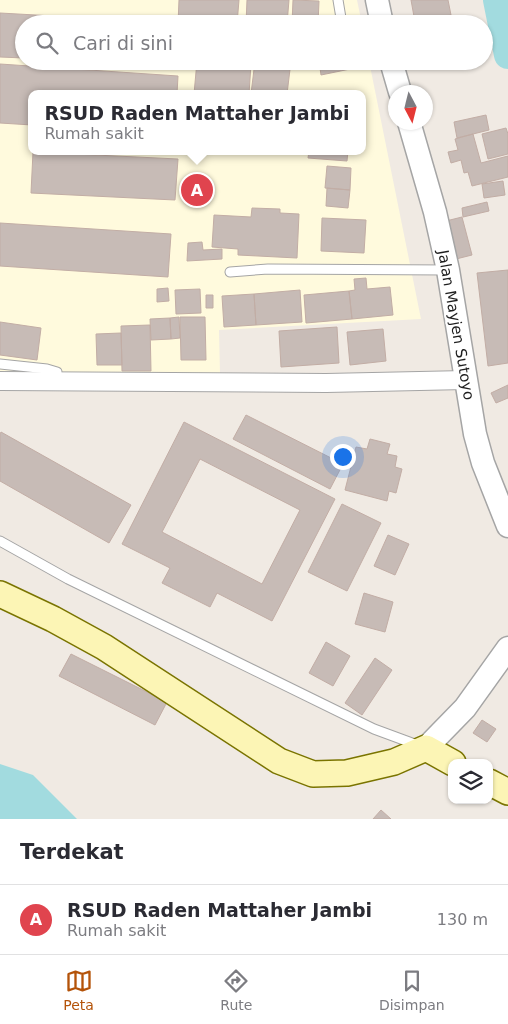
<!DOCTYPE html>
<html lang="id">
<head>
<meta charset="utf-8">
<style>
  :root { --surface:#fff; --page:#f2f2f3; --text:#2b2b33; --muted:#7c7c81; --line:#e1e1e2; --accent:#b45309 }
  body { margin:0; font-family:"DejaVu Sans",sans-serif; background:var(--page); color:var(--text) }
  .controls { position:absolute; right:15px; bottom:15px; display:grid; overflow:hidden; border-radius:10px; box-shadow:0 1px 4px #0004 }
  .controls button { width:45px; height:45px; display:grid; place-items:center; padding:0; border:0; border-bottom:1px solid var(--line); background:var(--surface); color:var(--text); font:25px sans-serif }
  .compass { position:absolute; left:388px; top:85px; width:45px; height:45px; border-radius:50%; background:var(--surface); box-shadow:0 1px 4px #0004; rotate:173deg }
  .you { position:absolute; left:342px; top:456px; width:18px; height:18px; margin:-12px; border:4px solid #fff; border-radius:50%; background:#1a73e8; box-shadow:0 0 0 8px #1a73e833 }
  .badge { display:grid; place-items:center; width:32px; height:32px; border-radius:50%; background:var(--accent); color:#fff; font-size:16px; font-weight:700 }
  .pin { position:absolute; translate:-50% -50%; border:2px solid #fff; box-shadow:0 1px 5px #0006 }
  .popup { position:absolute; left:28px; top:90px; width:338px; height:65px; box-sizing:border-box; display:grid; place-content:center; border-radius:10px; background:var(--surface); filter:drop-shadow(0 1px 4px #0005); font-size:16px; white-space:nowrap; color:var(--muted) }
  .popup b { font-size:19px; color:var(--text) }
  .popup::after { content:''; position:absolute; left:50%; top:100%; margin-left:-10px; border:10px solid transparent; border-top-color:var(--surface) }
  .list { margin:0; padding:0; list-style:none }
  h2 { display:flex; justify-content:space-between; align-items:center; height:65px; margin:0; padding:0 20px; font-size:21px }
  h2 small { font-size:16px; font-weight:400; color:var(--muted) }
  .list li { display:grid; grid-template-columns:32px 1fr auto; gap:15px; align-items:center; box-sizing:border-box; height:70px; padding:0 20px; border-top:1px solid var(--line) }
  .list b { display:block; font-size:19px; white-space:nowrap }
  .list p { margin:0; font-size:16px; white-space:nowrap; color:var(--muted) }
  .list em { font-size:16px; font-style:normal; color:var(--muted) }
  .icon { flex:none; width:28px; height:28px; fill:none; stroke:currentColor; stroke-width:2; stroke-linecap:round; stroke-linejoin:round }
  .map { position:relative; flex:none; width:508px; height:819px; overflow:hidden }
  .search { position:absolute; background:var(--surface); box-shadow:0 1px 4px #0004; left:15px; right:15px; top:15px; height:55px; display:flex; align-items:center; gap:12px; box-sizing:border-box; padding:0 18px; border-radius:28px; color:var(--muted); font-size:19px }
  .sheet { height:135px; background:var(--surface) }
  nav { display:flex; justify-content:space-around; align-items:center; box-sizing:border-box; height:70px; border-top:1px solid var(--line); background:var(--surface); font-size:14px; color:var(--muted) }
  nav a { display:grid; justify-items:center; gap:2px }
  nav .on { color:var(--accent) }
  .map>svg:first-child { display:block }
</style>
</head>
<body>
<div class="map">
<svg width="508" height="819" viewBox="0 0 508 819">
  <rect width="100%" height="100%" fill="#f0eae3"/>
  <path fill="#fffadd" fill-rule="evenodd" d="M 0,0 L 357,0 L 362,24 L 24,24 L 24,61 L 369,61 L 421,319 L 219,330 L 220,374 L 0,377 ZM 32,94 L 362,94 L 362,151 L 32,151 Z"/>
  <path fill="#a2dbdf" d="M 0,764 L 33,775 L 77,819 L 0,819 Z"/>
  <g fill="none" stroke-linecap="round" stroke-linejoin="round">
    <path stroke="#a2dbdf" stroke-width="28" d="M 497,0 L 508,55"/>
  </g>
  <path fill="#c7bbb6" stroke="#c2ada5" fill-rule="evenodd" d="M 179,0 L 239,0 L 237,24 L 178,24 Z
    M 247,0 L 289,0 L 287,24 L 246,24 Z
    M 293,0 L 319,1 L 318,24 L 292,24 Z
    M 411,0 L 448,0 L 451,15 L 415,22 Z
    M 0,13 L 160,22 L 160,24 L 24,24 L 24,58 L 0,57 Z
    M 84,61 L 158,61 L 158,65 Z
    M 197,61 L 237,61 L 236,63 L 251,64 L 249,94 L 194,94 Z
    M 255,61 L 291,61 L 287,94 L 251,94 Z
    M 319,61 L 354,61 L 355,68 L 321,75 Z
    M 0,64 L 178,76 L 177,94 L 32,94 L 32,125 L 0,123 Z
    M 486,115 L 489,130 L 457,138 L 454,122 Z
    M 506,128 L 508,134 L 508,154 L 488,159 L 482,134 Z
    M 473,134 L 481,163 L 508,156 L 508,177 L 472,186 L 468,172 L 464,173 L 461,160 L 451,163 L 448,152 L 458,150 L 455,139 Z
    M 309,151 L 348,151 L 347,161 L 308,158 Z
    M 33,152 L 178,159 L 175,200 L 31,193 Z
    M 327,166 L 351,168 L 350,190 L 325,188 Z
    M 503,181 L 505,195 L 484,198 L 482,184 Z
    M 327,188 L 350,190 L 348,208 L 326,206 Z
    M 487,202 L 489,211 L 463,217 L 462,208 Z
    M 252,208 L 280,209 L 280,213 L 299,214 L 297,258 L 238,255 L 238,249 L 212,247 L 214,215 L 251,217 Z
    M 462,217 L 472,255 L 456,259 L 446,221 Z
    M 322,218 L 366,220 L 364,253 L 321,251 Z
    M 0,223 L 171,234 L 168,277 L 0,266 Z
    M 202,242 L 203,250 L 222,249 L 222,259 L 187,261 L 188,243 Z
    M 508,270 L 508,363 L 488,366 L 477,273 Z
    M 366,278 L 367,289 L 390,287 L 393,315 L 352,319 L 349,291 L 355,290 L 354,279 Z
    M 168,288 L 169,301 L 157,302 L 157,289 Z
    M 200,289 L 201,313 L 176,314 L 175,290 Z
    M 300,290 L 302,322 L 256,325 L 254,294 Z
    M 349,291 L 352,319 L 306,323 L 304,295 Z
    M 254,294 L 256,325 L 224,327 L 222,296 Z
    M 206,295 L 213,295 L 213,308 L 206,308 Z
    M 179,317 L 180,338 L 171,339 L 170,318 Z
    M 180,317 L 205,317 L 206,360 L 181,360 Z
    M 170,318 L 171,339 L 151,340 L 150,319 Z
    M 0,322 L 41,328 L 37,360 L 0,355 Z
    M 150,325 L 151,371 L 122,371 L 121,326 Z
    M 337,327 L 339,363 L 281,367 L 279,331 Z
    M 383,329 L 386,361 L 350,365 L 347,332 Z
    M 121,333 L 122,365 L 97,365 L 96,334 Z
    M 508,385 L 508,398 L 496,403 L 491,393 Z
    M 246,415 L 343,464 L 330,489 L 233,439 Z
    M 184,422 L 335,499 L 272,621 L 217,593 L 210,607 L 162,583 L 170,568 L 122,544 ZM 200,459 L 300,510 L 262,584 L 162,532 Z
    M 1,432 L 131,505 L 109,543 L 0,481 L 0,434 Z
    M 370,439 L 390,444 L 387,454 L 397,456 L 395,467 L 402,469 L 396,493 L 389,491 L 387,501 L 345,490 L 356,447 L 367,449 Z
    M 342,504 L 381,523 L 347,591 L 308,572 Z
    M 388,535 L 409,544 L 395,575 L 374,566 Z
    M 364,593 L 393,602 L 385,632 L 355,624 Z
    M 326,642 L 350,656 L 333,686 L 309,673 Z
    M 71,654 L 167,702 L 155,725 L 59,676 Z
    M 375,658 L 392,670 L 362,715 L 345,703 Z
    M 482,720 L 496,729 L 487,742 L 473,733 Z
    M 381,810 L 391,819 L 373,819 Z"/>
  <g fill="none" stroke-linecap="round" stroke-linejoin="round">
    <g stroke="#a5a5a5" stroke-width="11">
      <path id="service" d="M 338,0 L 342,24
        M 230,272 L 268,269 L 448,270
        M 0,364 L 47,369 L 57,372 L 57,382
        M 0,541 L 68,579 L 374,729 L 420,746"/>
    </g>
    <g stroke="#a5a5a5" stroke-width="20">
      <path id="minor" d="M 0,381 L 326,383 L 466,380"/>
    </g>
    <g stroke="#a5a5a5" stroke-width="25">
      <path id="tertiary" d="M 377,0 L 382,24
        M 391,61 L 400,92
        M 409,122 L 435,212 L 448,270 L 475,434 L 483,463 L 508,526
        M 426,748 L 465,708 L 508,648"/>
    </g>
    <g stroke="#7a7400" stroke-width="28">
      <path id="secondary" d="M 0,594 L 53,619 L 104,647 L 279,761 L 313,774 L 347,773 L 394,762 L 426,748 L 453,763
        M 489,782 L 508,792"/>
    </g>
    <use href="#service" stroke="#fff" stroke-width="9"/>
    <use href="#minor" stroke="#fff" stroke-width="18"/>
    <use href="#tertiary" stroke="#fff" stroke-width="22"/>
    <use href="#secondary" stroke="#fcf5b5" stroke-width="25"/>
  </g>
  <g text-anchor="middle" stroke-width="4" stroke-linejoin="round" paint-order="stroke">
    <g font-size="15" fill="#1e1e1e" stroke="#fff">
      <text transform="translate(456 325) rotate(80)" y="5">Jalan Mayjen Sutoyo</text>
    </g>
  </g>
</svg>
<div class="controls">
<button><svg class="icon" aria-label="layers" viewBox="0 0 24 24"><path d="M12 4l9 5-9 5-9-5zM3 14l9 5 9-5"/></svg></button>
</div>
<svg class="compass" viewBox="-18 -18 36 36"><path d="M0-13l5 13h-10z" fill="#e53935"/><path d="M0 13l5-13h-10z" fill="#7c7c81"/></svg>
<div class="you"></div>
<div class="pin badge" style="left:197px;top:190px;background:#e0444e">A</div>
<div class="popup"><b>RSUD Raden Mattaher Jambi</b>Rumah sakit</div>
<div class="search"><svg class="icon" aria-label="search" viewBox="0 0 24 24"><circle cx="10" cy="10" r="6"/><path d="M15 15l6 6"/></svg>Cari di sini</div>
</div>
<section class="sheet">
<h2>Terdekat<small></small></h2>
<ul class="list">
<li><span class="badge" style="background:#e0444e">A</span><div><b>RSUD Raden Mattaher Jambi</b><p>Rumah sakit</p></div><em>130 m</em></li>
</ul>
</section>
<nav>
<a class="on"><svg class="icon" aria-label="map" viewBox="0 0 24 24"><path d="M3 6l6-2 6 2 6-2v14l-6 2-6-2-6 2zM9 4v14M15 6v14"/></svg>Peta</a>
<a><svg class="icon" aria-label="directions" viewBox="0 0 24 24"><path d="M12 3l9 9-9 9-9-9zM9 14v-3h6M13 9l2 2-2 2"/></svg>Rute</a>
<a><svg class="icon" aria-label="saved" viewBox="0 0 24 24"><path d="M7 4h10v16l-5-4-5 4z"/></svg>Disimpan</a>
</nav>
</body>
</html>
